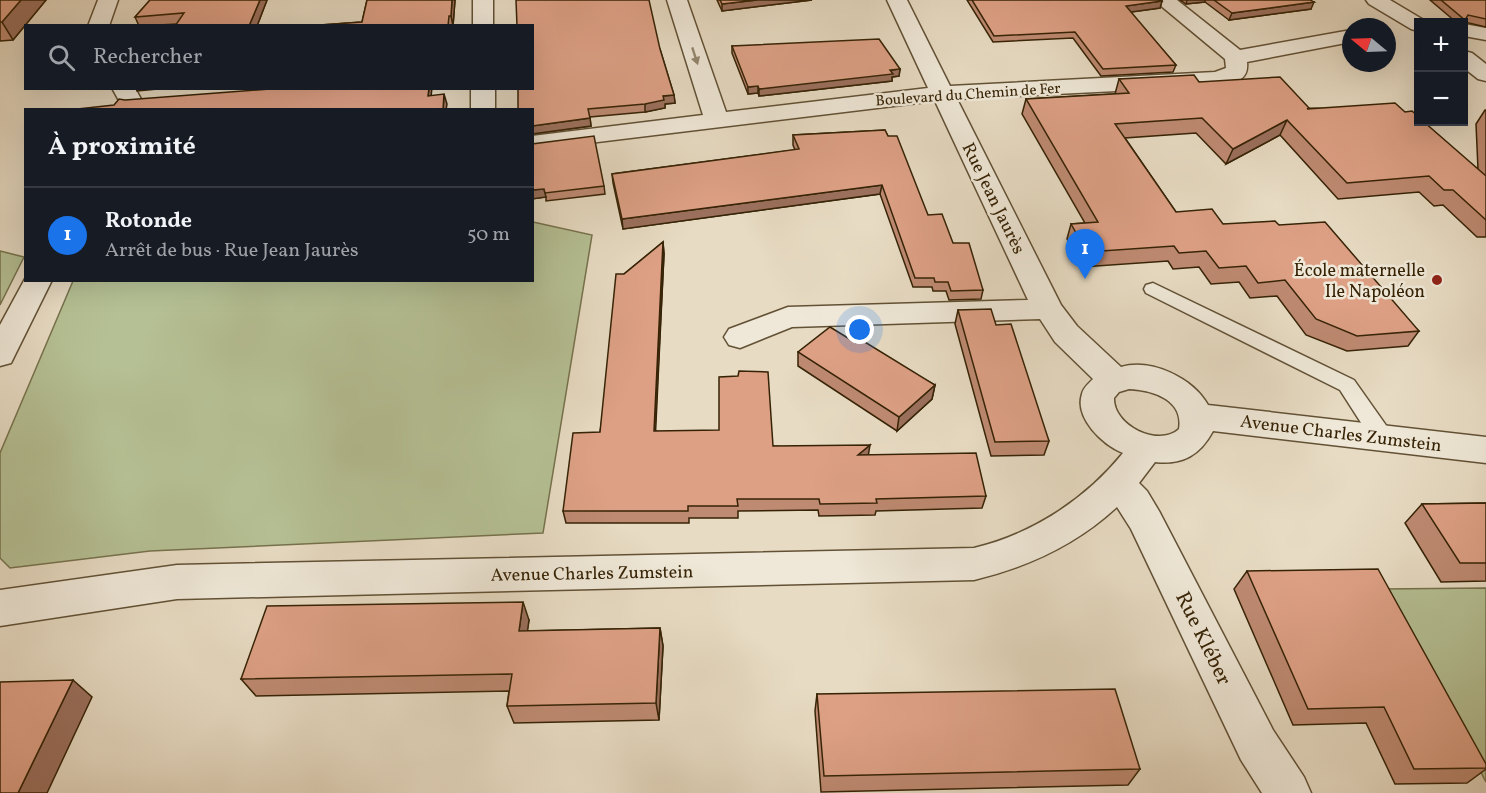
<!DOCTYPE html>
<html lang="fr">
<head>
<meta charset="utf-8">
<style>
  :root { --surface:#171b24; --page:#20242c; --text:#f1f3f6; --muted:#9ea1a6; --line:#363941; --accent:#1a73e8 }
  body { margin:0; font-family:Vollkorn,serif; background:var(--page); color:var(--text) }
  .controls { position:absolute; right:18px; top:18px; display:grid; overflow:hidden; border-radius:0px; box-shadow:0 6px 24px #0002 }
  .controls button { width:54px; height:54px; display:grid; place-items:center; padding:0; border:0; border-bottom:2px solid var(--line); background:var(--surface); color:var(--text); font:30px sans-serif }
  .compass { position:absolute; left:1342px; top:18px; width:54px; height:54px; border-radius:50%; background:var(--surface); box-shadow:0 6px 24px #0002; rotate:289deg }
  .you { position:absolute; left:860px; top:330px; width:21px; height:21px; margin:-15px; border:4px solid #fff; border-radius:50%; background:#1a73e8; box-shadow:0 0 0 9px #1a73e833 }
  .badge { display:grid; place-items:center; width:39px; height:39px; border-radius:50%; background:var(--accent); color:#fff; font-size:20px; font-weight:700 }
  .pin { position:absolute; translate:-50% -50px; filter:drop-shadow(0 2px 3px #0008) }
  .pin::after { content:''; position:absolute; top:32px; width:21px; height:18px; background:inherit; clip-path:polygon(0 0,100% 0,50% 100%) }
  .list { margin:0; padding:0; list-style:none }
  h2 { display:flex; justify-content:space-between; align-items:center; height:78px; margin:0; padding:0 24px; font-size:26px }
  h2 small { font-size:20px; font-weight:400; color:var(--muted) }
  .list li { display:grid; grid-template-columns:39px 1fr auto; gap:18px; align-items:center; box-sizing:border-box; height:96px; padding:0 24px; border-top:2px solid var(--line) }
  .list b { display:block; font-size:22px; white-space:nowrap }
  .list p { margin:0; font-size:20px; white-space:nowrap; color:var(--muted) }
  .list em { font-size:20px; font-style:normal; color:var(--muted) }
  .icon { flex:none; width:33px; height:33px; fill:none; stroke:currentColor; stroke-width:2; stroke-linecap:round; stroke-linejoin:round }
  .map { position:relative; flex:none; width:1486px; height:793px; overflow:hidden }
  .search { position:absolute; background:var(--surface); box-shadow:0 6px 24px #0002; left:24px; top:24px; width:510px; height:66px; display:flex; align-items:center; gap:15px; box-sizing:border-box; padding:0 21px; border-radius:0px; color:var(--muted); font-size:22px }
  .panel { position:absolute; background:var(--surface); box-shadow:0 6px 24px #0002; left:24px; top:108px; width:510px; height:174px; border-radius:0px }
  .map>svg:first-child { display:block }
</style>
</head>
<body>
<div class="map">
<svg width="1486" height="793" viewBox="0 0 1486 793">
  <rect width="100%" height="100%" fill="#e7dbc3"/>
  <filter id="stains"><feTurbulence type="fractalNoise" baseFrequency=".00333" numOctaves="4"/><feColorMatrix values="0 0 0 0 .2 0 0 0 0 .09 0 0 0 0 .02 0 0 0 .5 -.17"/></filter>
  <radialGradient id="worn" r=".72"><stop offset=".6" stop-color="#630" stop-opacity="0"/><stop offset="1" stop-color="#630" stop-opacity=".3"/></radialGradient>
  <path fill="#b5c094" stroke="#76724d" stroke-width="1.5" d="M 533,222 L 592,235 L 543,533 L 150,551 L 10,568 L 0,558 L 0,453 L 73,281 L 532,280 Z
    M 0,251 L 24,257 L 0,305 Z
    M 1486,588 L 1486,782 L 1383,589 Z"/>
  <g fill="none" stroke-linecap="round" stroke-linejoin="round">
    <g stroke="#625135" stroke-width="3">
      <path id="service" d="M 1153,283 L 1354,380 L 1390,431 L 1393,437 L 1390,443 L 1382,445 L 1374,443 L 1340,390 L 1146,293 L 1144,289 L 1146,285 Z"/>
    </g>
    <g stroke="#625135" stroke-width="3">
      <path id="minor" d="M 98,0 L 118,0 L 109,26 L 88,26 Z
        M 473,0 L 493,0 L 493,26 L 473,26 Z
        M 667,0 L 687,0 L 726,112 L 928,88 L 887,0 L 907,0 L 950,86 L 1215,72 L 1226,68 L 1225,59 L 1154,0 L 1177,0 L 1240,50 L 1351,30 L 1351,42 L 1247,62 C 1249,81 1235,82 1218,86 L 957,99 L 1061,305 L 1077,326 L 1121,367 C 1151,358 1193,378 1208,405 L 1486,437 L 1486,463 L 1213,431 C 1200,455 1183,465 1155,462 L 1139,483 L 1147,491 L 1159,511 L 1273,730 L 1304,777 L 1311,793 L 1262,793 L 1241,760 L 1131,529 L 1117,507 C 1076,545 1028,567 974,580 L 177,599 L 0,626 L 0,590 L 177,565 L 974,548 C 1032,534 1085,500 1123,453 C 1103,445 1074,418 1082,394 C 1083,388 1089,383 1093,379 L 1055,342 L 1040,319 L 792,327 L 740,348 L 729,345 L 724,337 L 729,329 L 788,307 L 1028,300 L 935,101 L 532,150 L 532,136 L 703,115 ZM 1129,389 C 1153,390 1184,400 1179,429 C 1158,448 1113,425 1114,398 L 1119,392 Z
        M 1366,0 L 1390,0 L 1427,22 L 1418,22 L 1418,31 L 1411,29 L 1369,4 Z
        M 1464,24 L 1486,28 L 1486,40 L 1464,36 Z
        M 1464,51 L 1472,53 L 1486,64 L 1486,81 L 1478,79 L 1464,68 Z
        M 112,88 L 135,88 L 142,101 L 138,106 L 130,108 L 122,106 Z
        M 471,88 L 495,88 L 495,110 L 471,110 Z
        M 26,277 L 26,280 L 52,280 L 11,363 L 0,366 L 0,325 Z"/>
    </g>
    <use href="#service" fill="#efe8d8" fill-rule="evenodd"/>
    <use href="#minor" fill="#efe8d8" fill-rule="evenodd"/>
  </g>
  <path fill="#be8a72" stroke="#362306" stroke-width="1.5" d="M 0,0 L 46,0 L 13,40 L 0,41 Z
    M 150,0 L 267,0 L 257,26 L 175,26 L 176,24 L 139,26 L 135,17 Z
    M 367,0 L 455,0 L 453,26 L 306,26 L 362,22 Z
    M 717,0 L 812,0 L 722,11 Z
    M 967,0 L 1161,0 L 1162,1 L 1160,8 L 1130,12 L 1176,65 L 1173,72 L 1101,76 L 1073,38 L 993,42 Z
    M 1180,0 L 1310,0 L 1311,9 L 1229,20 L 1205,2 L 1186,4 Z
    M 1430,0 L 1486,0 L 1486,27 L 1465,22 L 1464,24 L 1464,22 L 1456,22 Z
    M 732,46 L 900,69 L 899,76 L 892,77 L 892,81 L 759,96 L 758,93 L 748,94 L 732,53 Z
    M 660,49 L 674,95 L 675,103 L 665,104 L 665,108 L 645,112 L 590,117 L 591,126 L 532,134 L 532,110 Z
    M 1119,79 L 1199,82 L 1309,108 L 1405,112 L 1478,169 L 1476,124 L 1485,110 L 1486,110 L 1486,237 L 1477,237 L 1443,205 L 1434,206 L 1419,192 L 1338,199 L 1280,135 L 1226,164 L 1196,133 L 1125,138 L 1176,212 L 1223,224 L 1279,225 L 1419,331 L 1408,346 L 1347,351 L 1306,335 L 1277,296 L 1250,298 L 1239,282 L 1211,284 L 1199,267 L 1173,269 L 1168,261 L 1082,267 L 1067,239 L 1071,224 L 1085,223 L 1022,114 L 1026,99 L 1115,94 Z
    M 136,88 L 169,88 L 137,91 Z
    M 885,130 L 928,215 L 953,243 L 983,290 L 981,299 L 949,300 L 946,291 L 933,291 L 932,287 L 913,287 L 880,194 L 623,229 L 613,183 L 612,174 L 795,150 L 793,145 L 793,135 Z
    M 532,144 L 604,186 L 605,194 L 546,201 L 546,197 L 532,199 Z
    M 663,242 L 664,254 L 655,431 L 773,446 L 868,455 L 986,496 L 982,508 L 876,511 L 875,515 L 819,516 L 818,510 L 738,511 L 738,518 L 689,518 L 689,523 L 566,523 L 563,511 L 600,432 L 624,274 Z
    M 958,310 L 996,325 L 1049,441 L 1044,455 L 991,456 L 955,324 Z
    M 856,343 L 935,385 L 932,399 L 897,431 L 798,366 L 798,352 Z
    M 1486,503 L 1486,581 L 1441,582 L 1405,523 L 1422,504 Z
    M 1247,571 L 1486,764 L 1486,769 L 1467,783 L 1395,784 L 1366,723 L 1293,725 L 1234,589 Z
    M 529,620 L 527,631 L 660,628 L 663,646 L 659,720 L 514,723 L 507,706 L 509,691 L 256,696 L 241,679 Z
    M 817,694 L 1140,769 L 1128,785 L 821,792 L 815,711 Z"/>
  <path fill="#9b705d" stroke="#362306" stroke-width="1.5" d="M 21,0 L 46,0 L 13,40 L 2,22 Z
    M 260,0 L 267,0 L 257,26 L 249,26 Z
    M 452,0 L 455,0 L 453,26 L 451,16 Z
    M 757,0 L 812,0 L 722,11 L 722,4 Z
    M 1187,0 L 1205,0 L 1205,2 L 1186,4 Z
    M 1162,1 L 1160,8 L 1124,13 L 1126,6 Z
    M 1314,2 L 1311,9 L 1229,20 L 1232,13 Z
    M 900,69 L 899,76 L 892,77 L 892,81 L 759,96 L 759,89 Z
    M 758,86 L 758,93 L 748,94 L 748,87 Z
    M 429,88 L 432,88 L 430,105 L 428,96 Z
    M 444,94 L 447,104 L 446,110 L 443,110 Z
    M 674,95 L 675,103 L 665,104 L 665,108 L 645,112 L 645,104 L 663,96 Z
    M 590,118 L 591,126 L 532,134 L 532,126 Z
    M 1287,120 L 1280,135 L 1226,164 L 1233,149 Z
    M 882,185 L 880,194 L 623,229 L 622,219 Z
    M 544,189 L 546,197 L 532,199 L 532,190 Z
    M 663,242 L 664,254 L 655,444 L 654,431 Z
    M 935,385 L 932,399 L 897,431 L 899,417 Z
    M 870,445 L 868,457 L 858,455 Z
    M 523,602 L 529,620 L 525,649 L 519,631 Z
    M 660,628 L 663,646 L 659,720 L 656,703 Z
    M 73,680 L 92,697 L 47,793 L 18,793 Z"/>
  <path fill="#dda085" stroke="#362306" stroke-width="1.5" d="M 0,0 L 21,0 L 2,22 L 0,22 Z
    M 150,0 L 260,0 L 249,26 L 175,26 L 184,13 L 135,17 Z
    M 367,0 L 452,0 L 451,16 L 449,16 L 448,26 L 306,26 L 362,22 Z
    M 516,0 L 649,0 L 660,49 L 674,95 L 663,96 L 664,100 L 645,104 L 588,109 L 590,118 L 532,126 L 532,110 L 518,110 L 518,88 L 532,88 L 532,26 L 517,26 Z
    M 720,0 L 757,0 L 722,4 Z
    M 972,0 L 1161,0 L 1162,1 L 1126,6 L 1176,65 L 1103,69 L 1075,32 L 994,36 Z
    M 1214,0 L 1310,0 L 1314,2 L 1232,13 Z
    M 1441,0 L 1486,0 L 1486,19 L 1468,15 L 1465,20 Z
    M 879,39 L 900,69 L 890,70 L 893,74 L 759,89 L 758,86 L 748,87 L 732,46 Z
    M 1194,75 L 1199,82 L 1280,77 L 1309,108 L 1307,109 L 1395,103 L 1405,112 L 1412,111 L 1419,117 L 1419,122 L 1424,122 L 1486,176 L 1486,220 L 1453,190 L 1444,190 L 1429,176 L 1347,183 L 1287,120 L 1233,149 L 1202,118 L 1115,124 L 1176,212 L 1212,209 L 1223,224 L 1275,221 L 1279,225 L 1325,222 L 1419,331 L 1357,336 L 1316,319 L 1285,280 L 1258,283 L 1246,266 L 1219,268 L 1206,251 L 1179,253 L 1174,246 L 1087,252 L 1071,224 L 1098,222 L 1026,99 L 1129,93 L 1119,79 Z
    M 283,88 L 429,88 L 428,96 L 444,94 L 443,110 L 68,110 L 114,105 L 119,99 L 125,100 Z
    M 885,130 L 888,136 L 897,136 L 928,215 L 942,214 L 953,243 L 969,243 L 983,290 L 951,291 L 948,282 L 935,282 L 934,278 L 915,278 L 882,185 L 622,219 L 612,174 L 799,149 L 793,135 Z
    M 594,136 L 604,186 L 545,193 L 544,189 L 532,190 L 532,144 Z
    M 663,242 L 654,431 L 719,430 L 719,377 L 738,376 L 739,371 L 768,372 L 773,446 L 870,445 L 858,455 L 976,453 L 986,496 L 876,499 L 877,503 L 820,504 L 819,499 L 737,499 L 738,506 L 688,506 L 688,511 L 563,511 L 573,433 L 600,432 L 616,274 L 624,274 Z
    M 991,309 L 996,325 L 1011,324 L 1049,441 L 995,442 L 958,310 Z
    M 830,327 L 856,343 L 860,339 L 935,385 L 899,417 L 798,352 Z
    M 1486,503 L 1486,563 L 1460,563 L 1422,504 Z
    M 1378,569 L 1486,764 L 1486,768 L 1414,769 L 1384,707 L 1308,709 L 1247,571 Z
    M 523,602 L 519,631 L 660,628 L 656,703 L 507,706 L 512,674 L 241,679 L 267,606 Z
    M 73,680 L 18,793 L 0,793 L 0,682 Z
    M 1115,689 L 1140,769 L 824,776 L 817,694 Z"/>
  <defs><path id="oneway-solid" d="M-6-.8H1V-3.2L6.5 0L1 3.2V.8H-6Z" transform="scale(1.5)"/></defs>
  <use fill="#92866f" href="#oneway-solid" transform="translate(695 56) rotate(72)"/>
  <circle fill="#8f2418" stroke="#efe8d8" stroke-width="2" cx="1437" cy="280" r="6"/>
  <g text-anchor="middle" stroke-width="5" stroke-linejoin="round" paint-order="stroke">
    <g font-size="15" fill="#362306" stroke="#efe8d8">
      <text transform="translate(968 94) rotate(-4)" y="5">Boulevard du Chemin de Fer</text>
    </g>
    <g font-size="18" fill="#362306" stroke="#efe8d8">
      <text transform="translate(994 198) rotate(64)" y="6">Rue Jean Jaurès</text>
      <text transform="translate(1341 433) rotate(7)" y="6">Avenue Charles Zumstein</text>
      <text transform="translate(592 573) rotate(-1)" y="6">Avenue Charles Zumstein</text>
    </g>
    <g font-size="18" fill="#362306" stroke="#efe8d8" text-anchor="end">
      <text x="1425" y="276">École maternelle<tspan x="1425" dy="21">Ile Napoléon</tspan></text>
    </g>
    <g font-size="21" fill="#362306" stroke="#efe8d8">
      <text transform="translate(1204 638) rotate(64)" y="7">Rue Kléber</text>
    </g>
  </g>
  <rect width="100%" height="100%" filter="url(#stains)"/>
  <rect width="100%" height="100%" fill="url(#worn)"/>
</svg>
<div class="controls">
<button>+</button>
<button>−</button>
</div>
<svg class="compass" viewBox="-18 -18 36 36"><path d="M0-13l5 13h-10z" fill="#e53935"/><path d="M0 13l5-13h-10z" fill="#9ea1a6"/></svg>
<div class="you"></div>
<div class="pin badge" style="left:1085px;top:279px">1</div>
<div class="search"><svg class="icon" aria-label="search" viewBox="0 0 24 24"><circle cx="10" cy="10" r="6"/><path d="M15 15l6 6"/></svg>Rechercher</div>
<section class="panel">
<h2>À proximité<small></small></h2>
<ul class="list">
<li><span class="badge">1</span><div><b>Rotonde</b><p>Arrêt de bus · Rue Jean Jaurès</p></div><em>50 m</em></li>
</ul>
</section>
</div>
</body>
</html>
